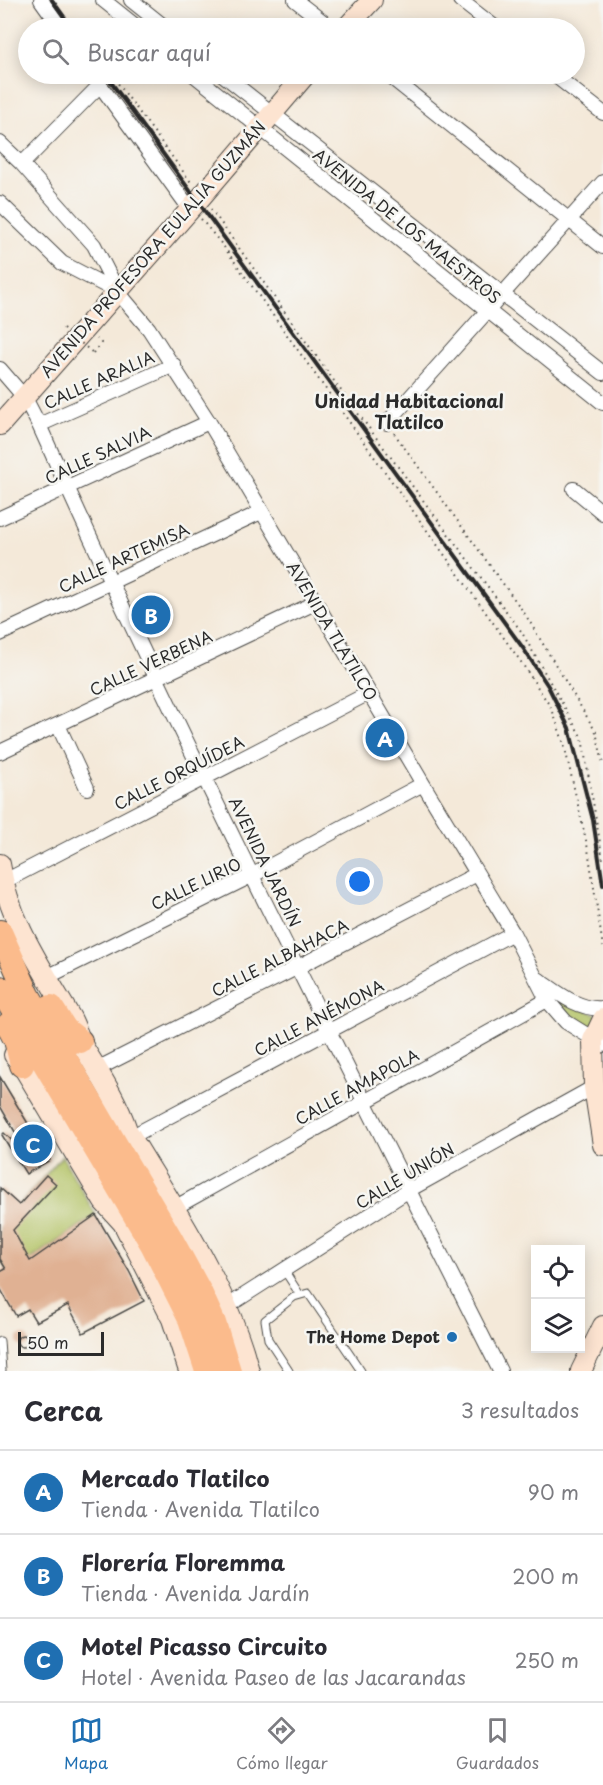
<!DOCTYPE html>
<html lang="es">
<head>
<meta charset="utf-8">
<style>
  :root { --surface:#fff; --page:#f7f7f7; --text:#2b2b33; --muted:#7c7c81; --line:#e1e1e2; --accent:#1f6fb2 }
  body { margin:0; font-family:"Playpen Sans",sans-serif; background:var(--page); color:var(--text) }
  .controls { position:absolute; right:18px; bottom:18px; display:grid; overflow:hidden; border-radius:0px; box-shadow:0 3px 15px #0003 }
  .controls button { width:54px; height:54px; display:grid; place-items:center; padding:0; border:0; border-bottom:2px solid var(--line); background:var(--surface); color:var(--text); font:30px sans-serif }
  .scale { position:absolute; left:18px; bottom:15px; width:86px; box-sizing:border-box; padding-left:6px; border:3px solid #2b2b2b; border-top:0; font-size:16px; line-height:21px; white-space:nowrap; color:#2b2b2b; -webkit-text-stroke:4px #f6f6f2; paint-order:stroke }
  .you { position:absolute; left:360px; top:882px; width:21px; height:21px; margin:-15px; border:4px solid #fff; border-radius:50%; background:#1a73e8; box-shadow:0 0 0 9px #1a73e833 }
  .badge { display:grid; place-items:center; width:39px; height:39px; border-radius:50%; background:var(--accent); color:#fff; font-size:20px; font-weight:700 }
  .pin { position:absolute; translate:-50% -50%; border:3px solid #fff; box-shadow:0 2px 6px #0006 }
  .list { margin:0; padding:0; list-style:none }
  h2 { display:flex; justify-content:space-between; align-items:center; height:78px; margin:0; padding:0 24px; font-size:26px }
  h2 small { font-size:20px; font-weight:400; color:var(--muted) }
  .list li { display:grid; grid-template-columns:39px 1fr auto; gap:18px; align-items:center; box-sizing:border-box; height:84px; padding:0 24px; border-top:2px solid var(--line) }
  .list b { display:block; font-size:22px; white-space:nowrap }
  .list p { margin:0; font-size:20px; white-space:nowrap; color:var(--muted) }
  .list em { font-size:20px; font-style:normal; color:var(--muted) }
  .icon { flex:none; width:33px; height:33px; fill:none; stroke:currentColor; stroke-width:2; stroke-linecap:round; stroke-linejoin:round }
  .map { position:relative; flex:none; width:603px; height:1371px; overflow:hidden }
  .search { position:absolute; background:var(--surface); box-shadow:0 3px 15px #0003; left:18px; right:18px; top:18px; height:66px; display:flex; align-items:center; gap:15px; box-sizing:border-box; padding:0 21px; border-radius:33px; color:var(--muted); font-size:22px }
  .sheet { height:330px; background:var(--surface) }
  nav { display:flex; justify-content:space-around; align-items:center; box-sizing:border-box; height:84px; border-top:2px solid var(--line); background:var(--surface); font-size:16px; color:var(--muted) }
  nav a { display:grid; justify-items:center; gap:3px }
  nav .on { color:var(--accent) }
  .map>svg:first-child { display:block }
</style>
</head>
<body>
<div class="map">
<svg width="603" height="1371" viewBox="0 0 603 1371">
  <rect width="100%" height="100%" fill="#f6f6f2"/>
  <filter id="ink" filterUnits="userSpaceOnUse"><feTurbulence type="fractalNoise" baseFrequency=".0167" numOctaves="2"/><feDisplacementMap in="SourceGraphic" scale="12" xChannelSelector="R" yChannelSelector="G"/><feConvolveMatrix kernelMatrix="1 2 1 2 8 2 1 2 1" color-interpolation-filters="sRGB"/></filter>
  <filter id="wash" filterUnits="userSpaceOnUse"><feTurbulence type="fractalNoise" baseFrequency=".008" numOctaves="4" result="noise"/><feDisplacementMap in="SourceGraphic" scale="24" xChannelSelector="R" yChannelSelector="G"/><feGaussianBlur stdDeviation="1.35" result="paint"/><feColorMatrix in="noise" values="0 0 0 0 0 0 0 0 0 0 0 0 0 0 0 0 0 1.4 0 .05"/><feComposite in="paint" operator="in"/></filter>
  <g filter="url(#wash)">
    <rect width="100%" height="100%" fill="#f4e9d9"/>
    <path fill="#b3c265" stroke="#6f7648" stroke-width="1.5" d="M 552,995 L 600,1016 L 592,1030 L 569,1015 Z
      M 62,1156 L 96,1215 L 9,1274 L 0,1259 L 0,1227 Z"/>
    <g id="blocks">
      <path fill="#e0b193" d="M 0,1077 L 50,1160 L 26,1174 L 2,1135 L 4,1133 L 29,1156 L 0,1106 Z
        M 46,1175 L 56,1184 L 13,1230 L 30,1261 L 96,1215 L 129,1271 L 144,1301 L 83,1333 L 68,1305 L 36,1322 L 28,1309 L 16,1316 L 0,1288 L 0,1272 L 6,1269 L 0,1259 L 0,1188 L 19,1205 Z
        M17 1341a6 6 0 1 1 12 0a6 6 0 1 1-12 0Z"/>
    </g>
  </g>
  <g filter="url(#ink)">
    <use href="#blocks" fill-opacity="0" stroke="#494845" stroke-width="1.5"/>
    <g fill="none" stroke-linecap="round" stroke-linejoin="round">
      <g stroke="#494845" stroke-width="9">
        <path id="lane" d="M 284,1270 L 300,1295
          M 0,1341 L 2,1371
          M 289,1371 L 268,1339 L 265,1320 L 294,1297 L 308,1293 L 361,1371"/>
      </g>
      <g stroke="#494845" stroke-width="16">
        <path id="street" d="M 41,0 L 61,28
          M 103,0 L 138,28
          M 131,0 L 166,28
          M 295,0 L 331,28
          M 460,0 L 496,28
          M 92,74 L 190,209
          M 193,74 L 603,403
          M 222,74 L 603,373
          M 387,74 L 603,247
          M 553,74 L 603,113
          M 0,143 L 22,164 L 94,245 L 118,292 L 149,329 L 209,422 L 423,784 L 513,933 L 547,1000 L 566,1022 L 603,1045
          M 22,164 L 100,85
          M 0,203 L 62,263 L 118,292
          M 0,369 L 25,398 L 39,425 C 183,745 342,1058 500,1371
          M 387,423 L 603,182
          M 39,425 L 174,365
          M 574,489 L 603,513
          M 0,518 L 209,422
          M 0,634 L 261,512
          M 58,725 L 87,788
          M 0,752 L 315,603
          M 3,882 L 369,693
          M 47,977 L 253,875 L 423,784
          M 538,979 C 557,992 579,1011 603,1008
          M 97,1069 L 298,967 L 477,874
          M 140,1132 L 513,933
          M 183,1203 L 547,1000
          M 237,1300 L 409,1190 L 594,1087"/>
      </g>
      <g stroke="#494845" stroke-width="22">
        <path id="secondary" d="M 346,28 L 372,0
          M 0,425 L 202,196 L 306,74
          M 0,864 C 8,920 43,970 71,1018 C 76,1028 79,1038 84,1048 C 100,1075 117,1100 127,1130 C 172,1206 227,1284 249,1371
          M 603,1019 L 593,1040 L 594,1087 L 603,1145
          M 14,1055 L 22,1065 L 104,1202 L 123,1223 L 172,1319 L 189,1371
          M 581,1371 L 603,1326"/>
      </g>
      <g stroke="#494845" stroke-width="26">
        <path id="highway" d="M 0,932 L 28,995 L 170,1237 L 200,1292 L 214,1323 L 229,1371
          M 0,988 L 152,1244 L 190,1319 L 207,1371
          M 51,1007 L 65,1029 L 80,1041
          M 8,1025 L 16,1040 L 22,1065"/>
      </g>
      <path stroke="#494845" stroke-width="2" stroke-dasharray="1.5 4.5" stroke-linecap="butt" d="M 73,22 L 78,28
        M 111,74 L 193,185
        M 211,209 L 342,392 L 521,631 L 582,738 L 603,860
        M 201,219 L 224,247 L 519,659 L 552,709 L 564,744 L 588,849 L 603,947
        M 93,353 L 101,343 L 97,339
        M 394,433 L 525,614 L 596,732 L 603,763"/>
      <use href="#lane" stroke="#fff" stroke-width="7"/>
      <use href="#street" stroke="#fff" stroke-width="14"/>
      <use href="#secondary" stroke="#fde4d1" stroke-width="20"/>
      <use href="#highway" stroke="#fbbb8c" stroke-width="24"/>
      <path stroke="#2b2b2b" stroke-width="4" d="M 52,0 L 72,28
        M 105,74 L 523,648 L 548,686 L 569,728 L 593,820 L 603,885"/>
      <path stroke="#494845" stroke-width="2" stroke-dasharray="1.5 4.5" stroke-linecap="butt" d="M 63,328 L 93,353"/>
    </g>
  </g>
  <circle fill="#1f6fb2" stroke="#f6f6f2" stroke-width="2" cx="452" cy="1337" r="6"/>
  <g text-anchor="middle" stroke-width="5" stroke-linejoin="round" paint-order="stroke">
    <g font-size="16" fill="#2b2b2b" stroke="#f6f6f2">
      <text transform="translate(407 226) rotate(39)" y="6">AVENIDA DE LOS MAESTROS</text>
      <text transform="translate(153 249) rotate(-49)" y="6">AVENIDA PROFESORA EULALIA GUZMÁN</text>
      <text transform="translate(99 380) rotate(-24)" y="6">CALLE ARALIA</text>
      <text transform="translate(98 455) rotate(-25)" y="6">CALLE SALVIA</text>
      <text transform="translate(124 558) rotate(-25)" y="6">CALLE ARTEMISA</text>
      <text transform="translate(332 631) rotate(59)" y="6">AVENIDA TLATILCO</text>
      <text transform="translate(151 663) rotate(-25)" y="6">CALLE VERBENA</text>
      <text transform="translate(179 773) rotate(-27)" y="6">CALLE ORQUÍDEA</text>
      <text transform="translate(265 862) rotate(64)" y="6">AVENIDA JARDÍN</text>
      <text transform="translate(196 884) rotate(-26)" y="6">CALLE LIRIO</text>
      <text transform="translate(280 958) rotate(-27)" y="6">CALLE ALBAHACA</text>
      <text transform="translate(319 1018) rotate(-28)" y="6">CALLE ANÉMONA</text>
      <text transform="translate(357 1087) rotate(-29)" y="6">CALLE AMAPOLA</text>
      <text transform="translate(405 1176) rotate(-31)" y="6">CALLE UNIÓN</text>
    </g>
    <g font-size="16" font-weight="bold" fill="#2b2b2b" stroke="#f6f6f2" text-anchor="end">
      <text x="440" y="1343">The Home Depot</text>
    </g>
    <g font-size="18" font-weight="bold" fill="#2b2b2b" stroke="#f6f6f2">
      <text x="409" y="408">Unidad Habitacional<tspan x="409" dy="21">Tlatilco</tspan></text>
    </g>
  </g>
</svg>
<div class="controls">
<button><svg class="icon" aria-label="locate" viewBox="0 0 24 24"><circle cx="12" cy="12" r="6"/><path d="M12 2v4M12 18v4M2 12h4M18 12h4"/></svg></button>
<button><svg class="icon" aria-label="layers" viewBox="0 0 24 24"><path d="M12 4l9 5-9 5-9-5zM3 14l9 5 9-5"/></svg></button>
</div>
<div class="scale">50 m</div>
<div class="you"></div>
<div class="pin badge" style="left:385px;top:738px">A</div>
<div class="pin badge" style="left:151px;top:615px">B</div>
<div class="pin badge" style="left:33px;top:1144px">C</div>
<div class="search"><svg class="icon" aria-label="search" viewBox="0 0 24 24"><circle cx="10" cy="10" r="6"/><path d="M15 15l6 6"/></svg>Buscar aquí</div>
</div>
<section class="sheet">
<h2>Cerca<small>3 resultados</small></h2>
<ul class="list">
<li><span class="badge">A</span><div><b>Mercado Tlatilco</b><p>Tienda · Avenida Tlatilco</p></div><em>90 m</em></li>
<li><span class="badge">B</span><div><b>Florería Floremma</b><p>Tienda · Avenida Jardín</p></div><em>200 m</em></li>
<li><span class="badge">C</span><div><b>Motel Picasso Circuito</b><p>Hotel · Avenida Paseo de las Jacarandas</p></div><em>250 m</em></li>
</ul>
</section>
<nav>
<a class="on"><svg class="icon" aria-label="map" viewBox="0 0 24 24"><path d="M3 6l6-2 6 2 6-2v14l-6 2-6-2-6 2zM9 4v14M15 6v14"/></svg>Mapa</a>
<a><svg class="icon" aria-label="directions" viewBox="0 0 24 24"><path d="M12 3l9 9-9 9-9-9zM9 14v-3h6M13 9l2 2-2 2"/></svg>Cómo llegar</a>
<a><svg class="icon" aria-label="saved" viewBox="0 0 24 24"><path d="M7 4h10v16l-5-4-5 4z"/></svg>Guardados</a>
</nav>
</body>
</html>
